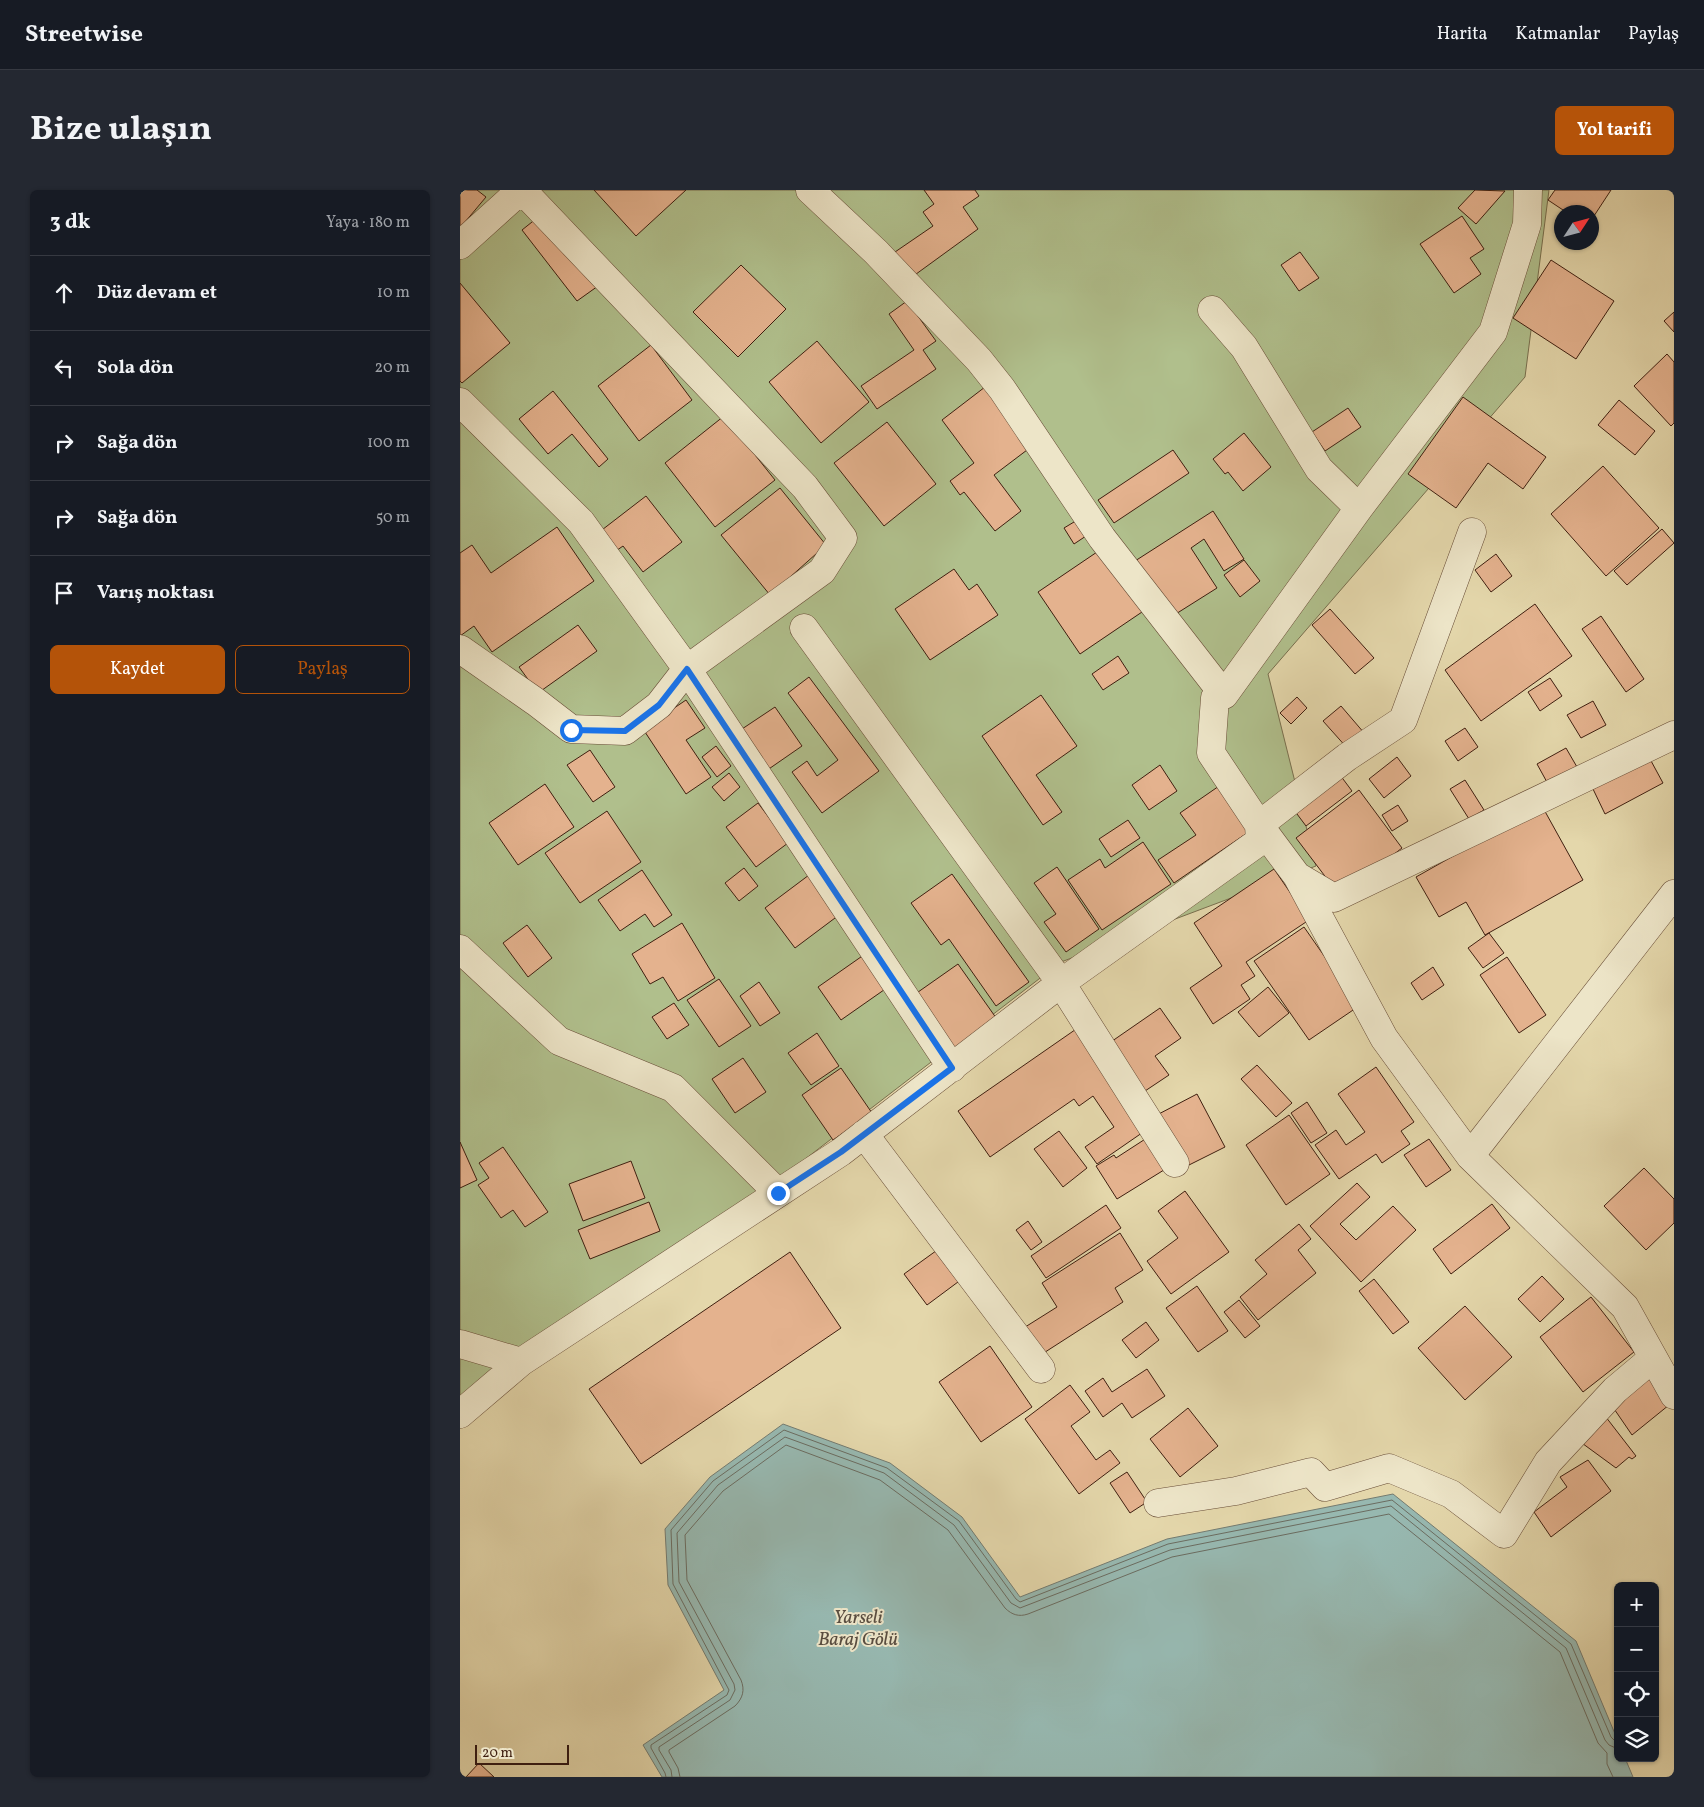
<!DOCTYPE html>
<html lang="tr">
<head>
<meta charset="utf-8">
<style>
  :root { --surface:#171b24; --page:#242831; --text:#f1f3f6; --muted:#9ea1a6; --line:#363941; --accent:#b45309 }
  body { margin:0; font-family:Vollkorn,serif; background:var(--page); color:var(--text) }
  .controls { position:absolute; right:15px; bottom:15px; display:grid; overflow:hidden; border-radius:8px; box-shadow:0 1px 4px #0004 }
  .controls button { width:45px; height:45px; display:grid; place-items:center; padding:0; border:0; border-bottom:1px solid var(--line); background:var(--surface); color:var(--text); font:25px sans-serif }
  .compass { position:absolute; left:1094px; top:15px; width:45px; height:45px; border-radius:50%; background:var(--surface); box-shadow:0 1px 4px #0004; rotate:54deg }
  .scale { position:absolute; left:15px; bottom:12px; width:94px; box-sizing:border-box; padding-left:5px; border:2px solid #3f1f10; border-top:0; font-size:14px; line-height:18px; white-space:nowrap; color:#3f1f10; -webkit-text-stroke:4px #ede5c8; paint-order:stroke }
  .stop { position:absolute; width:15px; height:15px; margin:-11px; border:4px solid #1a73e8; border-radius:50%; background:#fff }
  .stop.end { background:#1a73e8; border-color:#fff; box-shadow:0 1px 5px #0008 }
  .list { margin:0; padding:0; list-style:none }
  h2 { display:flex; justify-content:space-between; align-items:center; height:65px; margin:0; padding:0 20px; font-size:21px }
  h2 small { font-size:16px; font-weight:400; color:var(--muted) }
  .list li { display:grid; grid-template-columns:32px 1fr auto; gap:15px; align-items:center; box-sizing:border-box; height:75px; padding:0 20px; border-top:1px solid var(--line) }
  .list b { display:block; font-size:19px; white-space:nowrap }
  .list em { font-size:16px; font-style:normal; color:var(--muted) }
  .actions { display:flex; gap:10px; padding:15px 20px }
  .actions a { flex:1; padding:11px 0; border:1px solid var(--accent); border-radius:8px; text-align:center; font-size:18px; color:var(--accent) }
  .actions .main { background:var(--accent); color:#fff }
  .icon { flex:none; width:28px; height:28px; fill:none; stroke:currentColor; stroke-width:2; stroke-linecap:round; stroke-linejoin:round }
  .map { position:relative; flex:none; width:1214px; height:1587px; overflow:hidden; border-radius:8px }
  header { display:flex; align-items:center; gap:30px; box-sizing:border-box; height:70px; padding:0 25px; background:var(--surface); border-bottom:1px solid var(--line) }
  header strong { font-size:24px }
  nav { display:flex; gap:28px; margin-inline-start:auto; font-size:18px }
  .intro { display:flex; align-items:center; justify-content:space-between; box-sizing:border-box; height:120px; padding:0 30px }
  h1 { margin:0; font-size:35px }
  .button { padding:12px 22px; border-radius:8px; background:var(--accent); color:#fff; font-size:18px; font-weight:700 }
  main { display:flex; gap:30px; padding:0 30px }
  aside { flex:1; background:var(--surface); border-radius:8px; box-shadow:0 1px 4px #0004 }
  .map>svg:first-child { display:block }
</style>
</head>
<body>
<header>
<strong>Streetwise</strong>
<nav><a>Harita</a><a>Katmanlar</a><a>Paylaş</a></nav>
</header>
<div class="intro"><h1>Bize ulaşın</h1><a class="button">Yol tarifi</a></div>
<main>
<aside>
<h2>3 dk<small>Yaya · 180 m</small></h2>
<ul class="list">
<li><svg class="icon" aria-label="ahead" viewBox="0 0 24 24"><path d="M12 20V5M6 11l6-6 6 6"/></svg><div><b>Düz devam et</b></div><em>10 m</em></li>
<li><svg class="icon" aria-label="left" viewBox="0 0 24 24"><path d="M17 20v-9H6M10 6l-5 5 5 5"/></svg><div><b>Sola dön</b></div><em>20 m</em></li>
<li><svg class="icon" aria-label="right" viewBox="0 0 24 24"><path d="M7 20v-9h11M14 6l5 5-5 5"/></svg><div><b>Sağa dön</b></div><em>100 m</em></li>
<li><svg class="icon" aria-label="right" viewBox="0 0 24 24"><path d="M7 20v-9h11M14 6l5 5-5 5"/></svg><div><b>Sağa dön</b></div><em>50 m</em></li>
<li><svg class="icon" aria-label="arrive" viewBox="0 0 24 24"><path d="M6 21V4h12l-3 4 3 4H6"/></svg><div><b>Varış noktası</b></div></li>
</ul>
<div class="actions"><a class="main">Kaydet</a><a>Paylaş</a></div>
</aside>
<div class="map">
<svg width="1214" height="1587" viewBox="0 0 1214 1587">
  <rect width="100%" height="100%" fill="#e4d7ab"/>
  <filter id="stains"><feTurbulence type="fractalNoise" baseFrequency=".004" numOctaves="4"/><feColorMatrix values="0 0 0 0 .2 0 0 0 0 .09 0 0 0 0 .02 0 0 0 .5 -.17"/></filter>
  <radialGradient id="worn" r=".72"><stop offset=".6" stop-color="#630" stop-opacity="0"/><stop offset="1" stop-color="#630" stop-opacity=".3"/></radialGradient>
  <path fill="#b0bf8c" stroke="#786f4e" d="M 0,0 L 1089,0 L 1065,187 L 808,484 L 856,676 L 601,772 L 0,1235 Z"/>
  <path fill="#97b8b0" stroke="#747b70" d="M 323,1234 L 430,1273 L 502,1327 L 560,1407 L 707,1349 L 933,1304 L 1116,1451 L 1158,1551 L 1158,1568 L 1165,1568 L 1173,1587 L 202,1587 L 183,1555 L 264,1500 L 208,1395 L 205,1339 L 250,1287 Z"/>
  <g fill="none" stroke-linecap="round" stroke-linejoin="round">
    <path stroke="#6b6c60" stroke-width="1" d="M 206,1587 L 205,1583 L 191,1558 L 191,1555 L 267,1505 L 269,1500 L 213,1394 L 211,1340 L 253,1291 L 324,1240 L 427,1278 L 499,1331 L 556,1409 L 560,1412 L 708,1354 L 932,1310 L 1111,1454 L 1151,1547 L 1154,1550 L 1158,1551
      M 212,1587 L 211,1580 L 199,1560 L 199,1557 L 270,1510 L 275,1500 L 274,1494 L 219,1392 L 217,1343 L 258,1295 L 325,1247 L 424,1283 L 494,1335 L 551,1413 L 560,1418 L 710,1360 L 931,1316 L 1106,1458 L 1145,1550 L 1149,1555 L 1158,1559
      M 220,1587 L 218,1578 L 209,1562 L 209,1560 L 275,1516 C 283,1508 285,1500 281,1490 L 227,1390 L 225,1345 L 263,1301 L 326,1255 L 420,1290 L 488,1340 L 545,1418 C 552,1425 559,1427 568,1424 L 712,1367 L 929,1324 L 1100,1462 L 1138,1553 L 1147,1563 L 1147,1574 L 1153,1587"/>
  </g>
  <path fill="#e4b28e" stroke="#3f1f10" d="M 0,0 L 17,0 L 26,7 L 0,38 Z
    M 134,0 L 226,0 L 176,46 Z
    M 464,0 L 515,0 L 519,6 L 503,17 L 518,39 L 452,87 L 435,62 L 473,36 L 463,22 L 474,14 Z
    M 1015,0 L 1045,1 L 1016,34 L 998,18 Z
    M 1095,0 L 1151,0 L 1132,29 L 1132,22 L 1106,22 L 1088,10 Z
    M 82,24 L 138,96 L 117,111 L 62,40 Z
    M 1002,26 L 1024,59 L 1010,68 L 1021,84 L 994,103 L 960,54 Z
    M 840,62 L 859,88 L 839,101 L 821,75 Z
    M 1091,70 L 1154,111 L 1116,169 L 1053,128 Z
    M 281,75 L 326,119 L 278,167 L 233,122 Z
    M 0,93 L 50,153 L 2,193 L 0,191 Z
    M 447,111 L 476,151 L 463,160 L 476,179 L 417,219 L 401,196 L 454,160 L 429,124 Z
    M 1214,122 L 1214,142 L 1204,131 Z
    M 357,151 L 409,212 L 361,253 L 309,192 Z
    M 191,155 L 232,210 L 179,251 L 138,196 Z
    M 1207,164 L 1214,172 L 1214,233 L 1211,236 L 1174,196 Z
    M 525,197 L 571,257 L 534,285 L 561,321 L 535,341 L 504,302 L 500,305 L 490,291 L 514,273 L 482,230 Z
    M 93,201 L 148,269 L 139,277 L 112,244 L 88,264 L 59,229 Z
    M 1003,207 L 1086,267 L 1063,299 L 1028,273 L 996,318 L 948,284 Z
    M 1159,210 L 1195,241 L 1175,265 L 1138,235 Z
    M 888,218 L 901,237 L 865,261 L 852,242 Z
    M 264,226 L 315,290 L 255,337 L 205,273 Z
    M 427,232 L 476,294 L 424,336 L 374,273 Z
    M 784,243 L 811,277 L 783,301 L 768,282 L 765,284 L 753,269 Z
    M 713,260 L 729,283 L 654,333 L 638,310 Z
    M 1143,276 L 1199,338 L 1146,386 L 1091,324 Z
    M 320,298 L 366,355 L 310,405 L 261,345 Z
    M 186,306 L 222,352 L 183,382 L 163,356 L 153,363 L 138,343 Z
    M 753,321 L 784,369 L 764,381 L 744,349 L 731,358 L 757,398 L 711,427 L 675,371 Z
    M 619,329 L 629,344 L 614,354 L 604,338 Z
    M 97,337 L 134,391 L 32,462 L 14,436 L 0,446 L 0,363 L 12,355 L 31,383 Z
    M 1202,339 L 1214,353 L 1167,395 L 1154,381 Z
    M 640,360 L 682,422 L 620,464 L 578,402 Z
    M 1036,364 L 1052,386 L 1031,402 L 1015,380 Z
    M 784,370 L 800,391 L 780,407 L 764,385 Z
    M 494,379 L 509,400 L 517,394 L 538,425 L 470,470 L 435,419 Z
    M 1075,414 L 1112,466 L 1021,531 L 985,480 Z
    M 870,419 L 914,468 L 895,484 L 852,435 Z
    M 1141,426 L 1184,489 L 1166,502 L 1122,439 Z
    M 118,435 L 137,461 L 78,503 L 59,477 Z
    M 658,466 L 669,483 L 643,500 L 632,484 Z
    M 349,487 L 419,581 L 362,623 L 332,582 L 347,571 L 357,586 L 378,570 L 328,503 Z
    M 1090,488 L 1102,506 L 1080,521 L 1068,502 Z
    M 581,505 L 617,556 L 576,585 L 602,622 L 583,635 L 522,546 Z
    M 837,507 L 847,518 L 831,534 L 820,523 Z
    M 226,510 L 245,538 L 226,550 L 251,587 L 226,604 L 183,539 Z
    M 1133,511 L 1146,535 L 1121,548 L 1107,525 Z
    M 881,516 L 905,544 L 888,559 L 863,531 Z
    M 315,517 L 342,556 L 303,583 L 276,543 Z
    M 1005,538 L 1018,557 L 998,571 L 985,551 Z
    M 256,556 L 271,576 L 257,587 L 242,567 Z
    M 1106,558 L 1117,577 L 1088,594 L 1077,574 Z
    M 130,560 L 155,597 L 133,612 L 107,575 Z
    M 937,567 L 951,586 L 924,608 L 909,589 Z
    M 1190,569 L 1203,593 L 1145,624 L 1133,599 Z
    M 700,575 L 717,601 L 689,620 L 672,595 Z
    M 877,581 L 892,601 L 846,636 L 831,616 Z
    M 269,583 L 280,597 L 264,611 L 252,597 Z
    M 1005,590 L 1024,620 L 1009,629 L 990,599 Z
    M 85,594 L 114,637 L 58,675 L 29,633 Z
    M 762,594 L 793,639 L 714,693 L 698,670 L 736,645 L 720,623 Z
    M 899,600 L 942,658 L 880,706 L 836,648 Z
    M 298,613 L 328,653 L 296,677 L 266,637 Z
    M 938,615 L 948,631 L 932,641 L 922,625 Z
    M 1082,616 L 1123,690 L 1025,745 L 1006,712 L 979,727 L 956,687 Z
    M 147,621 L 181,672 L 120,713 L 85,663 Z
    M 668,630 L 680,648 L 651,667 L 639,649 Z
    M 683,652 L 711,694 L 642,740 L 608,690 L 640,669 L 645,678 Z
    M 597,677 L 639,739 L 606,762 L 584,732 L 596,724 L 574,693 Z
    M 284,678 L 298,696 L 279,711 L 265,693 Z
    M 814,679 L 849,730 L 786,772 L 795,786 L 781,795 L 790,809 L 753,834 L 730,798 L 762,776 L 734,733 Z
    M 182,680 L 212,725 L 194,737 L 185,724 L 160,741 L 138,710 Z
    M 353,682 L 383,722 L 335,758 L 305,718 Z
    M 492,684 L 569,792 L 536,816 L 489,749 L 481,755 L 451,713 Z
    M 222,733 L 255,788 L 218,811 L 203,787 L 190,794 L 172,764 Z
    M 67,735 L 92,768 L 68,787 L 43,753 Z
    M 844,737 L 899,816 L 849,850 L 794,771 Z
    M 1029,743 L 1044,763 L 1023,778 L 1008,758 Z
    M 408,762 L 431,795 L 381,830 L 358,797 Z
    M 1047,767 L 1086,825 L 1059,843 L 1020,785 Z
    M 498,774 L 539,832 L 492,865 L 451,807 Z
    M 973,777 L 984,795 L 962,810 L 951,793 Z
    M 259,789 L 291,836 L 259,857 L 227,810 Z
    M 299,792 L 320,823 L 300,836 L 280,806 Z
    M 808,797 L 829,823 L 799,847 L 778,822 Z
    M 214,813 L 229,835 L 207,849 L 192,827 Z
    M 700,818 L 721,848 L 695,866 L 709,885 L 679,905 L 645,856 Z
    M 622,835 L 692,936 L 637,974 L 625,957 L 654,937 L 633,906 L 619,916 L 614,909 L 530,967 L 498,921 Z
    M 357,843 L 379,876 L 351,895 L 328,863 Z
    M 283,868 L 306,902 L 275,923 L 252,889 Z
    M 797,875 L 832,913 L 816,927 L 781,889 Z
    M 916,877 L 954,932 L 941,941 L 950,954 L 922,973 L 916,964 L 879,989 L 855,955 L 876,940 L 886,955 L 905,942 L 878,904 Z
    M 381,878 L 412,923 L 373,950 L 342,905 Z
    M 737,904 L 765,957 L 721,979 L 693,927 Z
    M 847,912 L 867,943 L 851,953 L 831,923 Z
    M 829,925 L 870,984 L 826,1015 L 786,955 Z
    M 599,941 L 627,978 L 603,997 L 574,959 Z
    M 693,944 L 712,975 L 657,1009 L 636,976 L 654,965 L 656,968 Z
    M 969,949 L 991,980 L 966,997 L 944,965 Z
    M 0,952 L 17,990 L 0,998 Z
    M 43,957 L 88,1022 L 65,1037 L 53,1020 L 41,1028 L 18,995 L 29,988 L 19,973 Z
    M 171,971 L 185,1008 L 123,1031 L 109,994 Z
    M 1184,978 L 1214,1009 L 1214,1033 L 1186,1060 L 1144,1016 Z
    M 897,993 L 910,1007 L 880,1034 L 896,1050 L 933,1016 L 956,1040 L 901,1092 L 850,1036 Z
    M 725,1001 L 769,1062 L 711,1104 L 687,1071 L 718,1048 L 698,1021 Z
    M 189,1012 L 200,1041 L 130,1069 L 118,1040 Z
    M 1032,1014 L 1050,1038 L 991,1084 L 973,1059 Z
    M 646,1015 L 661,1038 L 586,1088 L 571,1066 Z
    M 568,1031 L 582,1052 L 571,1060 L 556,1040 Z
    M 839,1034 L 851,1049 L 838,1060 L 856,1083 L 798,1130 L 780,1107 L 807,1084 L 795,1070 Z
    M 660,1043 L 683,1080 L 655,1098 L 663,1112 L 579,1166 L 562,1139 L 597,1117 L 582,1093 Z
    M 480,1058 L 502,1089 L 467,1115 L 444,1084 Z
    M 330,1062 L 381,1138 L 181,1274 L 129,1199 Z
    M 1082,1086 L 1104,1109 L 1080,1132 L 1058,1109 Z
    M 914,1089 L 949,1132 L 933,1144 L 899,1101 Z
    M 737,1096 L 768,1141 L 738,1162 L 706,1118 Z
    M 1131,1107 L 1174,1162 L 1123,1202 L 1080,1147 Z
    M 779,1110 L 800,1136 L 785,1148 L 764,1122 Z
    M 1005,1116 L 1052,1167 L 1005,1210 L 958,1158 Z
    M 686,1132 L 699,1150 L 676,1168 L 662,1150 Z
    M 530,1156 L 572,1217 L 521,1252 L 479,1192 Z
    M 687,1179 L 705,1206 L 672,1228 L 662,1213 L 643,1227 L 625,1201 L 643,1188 L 652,1202 Z
    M 1188,1179 L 1209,1215 L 1172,1245 L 1148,1210 Z
    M 610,1195 L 630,1222 L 611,1236 L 636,1270 L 650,1260 L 660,1273 L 619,1304 L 565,1229 Z
    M 728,1218 L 758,1256 L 720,1287 L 690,1249 Z
    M 1142,1222 L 1176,1266 L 1172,1269 L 1169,1267 L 1156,1278 L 1115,1248 Z
    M 1128,1270 L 1151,1301 L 1091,1347 L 1074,1322 L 1107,1297 L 1100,1287 Z
    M 667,1282 L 687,1312 L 670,1323 L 650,1293 Z
    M 19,1573 L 34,1587 L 6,1587 Z"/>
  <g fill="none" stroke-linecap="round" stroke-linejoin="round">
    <g stroke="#684d37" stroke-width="29">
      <path id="minor" d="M 350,0 L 416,62 L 519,170 L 542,199 L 642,348 L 764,505
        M 0,55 L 61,0
        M 752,120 L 784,157 L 859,279 L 899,318
        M 0,212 L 121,332 L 227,479 L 492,878
        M 1012,342 L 943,530 L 887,567 L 799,635 L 837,686 L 874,708 L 1214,545
        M 344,438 L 601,793 L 715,973
        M 0,459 L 76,512 L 111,539 L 165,541 L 199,515 L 227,479 L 362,381 L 383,348 L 345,297 L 62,0
        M 837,686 L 924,848 L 1010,966 L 1165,1117 L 1214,1205
        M 0,759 L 99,851 L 213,898 L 318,1003
        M 404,944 L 581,1179
        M 1010,966 L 1214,704
        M 0,1154 L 61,1172
        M 0,1224 L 61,1172 L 381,962 L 601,793 L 800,651 L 799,635 L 751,563 L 755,508 L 764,505 L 899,318 L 1033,142 L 1067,34 L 1068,0
        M 698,1313 L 776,1301 L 851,1282 L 865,1297 L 929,1278 L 991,1304 L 1044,1344 L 1088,1272 L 1155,1200 L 1193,1168"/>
    </g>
    <use href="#minor" stroke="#ede5c8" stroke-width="28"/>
  </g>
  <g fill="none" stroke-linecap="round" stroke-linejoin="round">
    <path stroke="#1a73e8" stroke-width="6" d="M 111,540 L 165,541 L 199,515 L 227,479 L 492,878 L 381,962 L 318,1003"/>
  </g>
  <g text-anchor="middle" stroke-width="4" stroke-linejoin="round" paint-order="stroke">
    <g font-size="19" font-style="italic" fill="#594d40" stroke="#ede5c8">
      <text x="398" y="1433">Yarseli<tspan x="398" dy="22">Baraj Gölü</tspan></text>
    </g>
  </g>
  <rect width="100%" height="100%" filter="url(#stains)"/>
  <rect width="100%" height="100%" fill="url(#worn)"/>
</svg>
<div class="controls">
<button>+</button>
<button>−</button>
<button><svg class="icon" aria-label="locate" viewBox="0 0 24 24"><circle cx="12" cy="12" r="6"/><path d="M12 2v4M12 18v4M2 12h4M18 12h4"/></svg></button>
<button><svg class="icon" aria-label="layers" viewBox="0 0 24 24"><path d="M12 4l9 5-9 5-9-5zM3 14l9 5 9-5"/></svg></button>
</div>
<svg class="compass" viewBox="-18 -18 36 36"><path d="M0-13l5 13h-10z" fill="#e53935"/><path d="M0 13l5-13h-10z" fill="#9ea1a6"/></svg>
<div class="scale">20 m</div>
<div class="stop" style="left:111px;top:540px"></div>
<div class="stop end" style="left:318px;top:1003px"></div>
</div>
</main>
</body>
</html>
